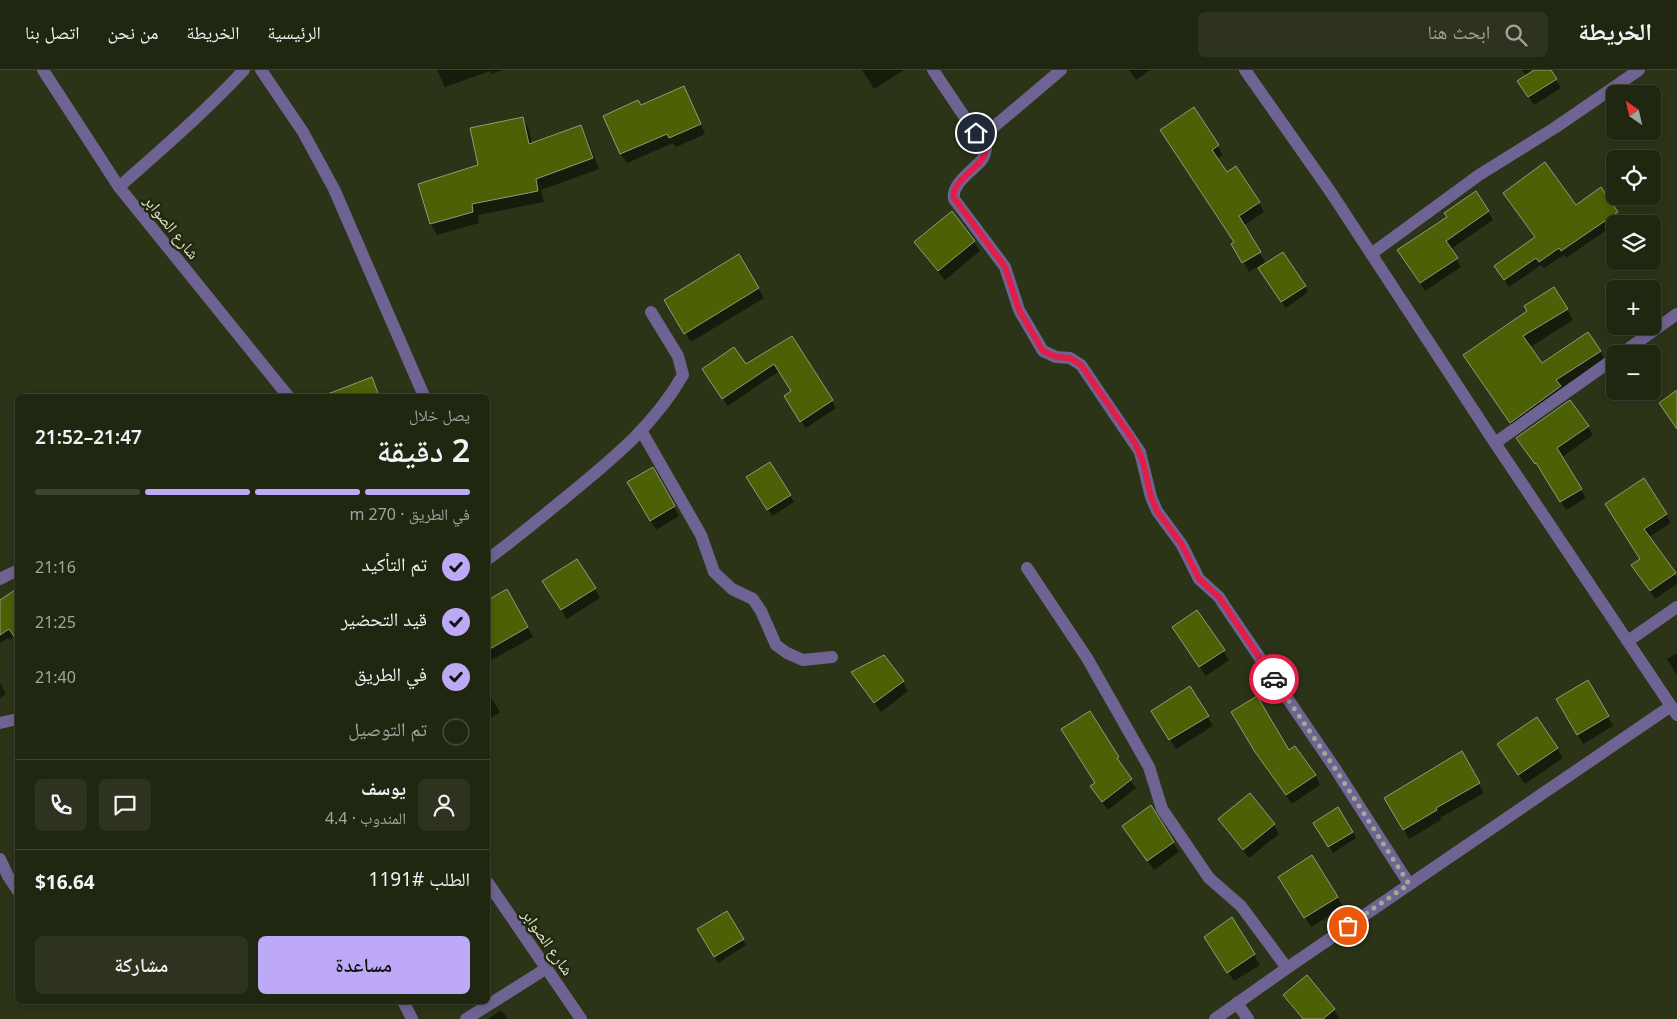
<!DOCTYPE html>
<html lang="ar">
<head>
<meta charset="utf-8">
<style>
  :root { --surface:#202711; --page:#2d331f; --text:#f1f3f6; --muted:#a2a59f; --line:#3d4431; --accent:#bda9f5 }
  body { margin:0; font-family:"Noto Sans","Noto Naskh Arabic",sans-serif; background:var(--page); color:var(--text); direction:rtl; height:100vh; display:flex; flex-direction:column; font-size:19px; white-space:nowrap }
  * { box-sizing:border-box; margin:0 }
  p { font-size:16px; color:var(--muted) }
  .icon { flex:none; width:28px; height:28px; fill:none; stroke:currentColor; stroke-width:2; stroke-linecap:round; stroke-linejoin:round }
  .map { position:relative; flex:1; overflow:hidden; direction:ltr }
  .side { position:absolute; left:15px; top:324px; width:475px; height:610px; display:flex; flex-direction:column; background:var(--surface); border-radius:8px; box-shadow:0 2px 8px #0003,0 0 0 1px var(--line); direction:rtl }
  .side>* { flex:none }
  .needle { width:32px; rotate:326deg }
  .fabs { position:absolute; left:1606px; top:15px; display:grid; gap:10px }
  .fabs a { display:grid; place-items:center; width:55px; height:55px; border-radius:8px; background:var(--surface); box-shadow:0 2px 8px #0003,0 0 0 1px var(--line); font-size:25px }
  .pin { position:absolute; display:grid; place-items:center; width:42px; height:42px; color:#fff; margin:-21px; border:2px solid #fff; border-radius:50%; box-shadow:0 1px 5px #0007 }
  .courier { position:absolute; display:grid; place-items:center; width:50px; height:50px; margin:-25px; border:4px solid #e11d48; border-radius:50%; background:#fff; color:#222; box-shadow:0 1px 6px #0007 }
  .headline em { font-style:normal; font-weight:600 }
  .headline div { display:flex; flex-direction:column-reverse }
  .headline { display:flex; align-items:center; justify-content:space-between; height:85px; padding:0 20px }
  h1 { font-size:32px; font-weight:600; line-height:38px }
  .bar { display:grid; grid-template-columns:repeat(4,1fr); gap:8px 5px; align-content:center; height:60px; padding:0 20px }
  .bar i { height:6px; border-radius:4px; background:var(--line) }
  .bar .active { background:var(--accent) }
  .bar p { grid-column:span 4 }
  .line { display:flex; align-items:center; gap:12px; padding:0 20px; border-top:1px solid var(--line) }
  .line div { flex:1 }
  .round { display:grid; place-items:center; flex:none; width:52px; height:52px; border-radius:8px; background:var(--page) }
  ol { padding:0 20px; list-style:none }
  li { display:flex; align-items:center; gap:15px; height:55px }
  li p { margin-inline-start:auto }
  li .icon { padding:5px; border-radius:50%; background:var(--accent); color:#111; stroke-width:4 }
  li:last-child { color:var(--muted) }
  li i { width:28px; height:28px; border:2px solid var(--line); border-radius:50% }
  .action { display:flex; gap:10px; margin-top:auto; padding:10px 20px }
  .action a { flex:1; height:58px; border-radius:8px; background:var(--accent); color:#111; font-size:20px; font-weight:600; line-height:58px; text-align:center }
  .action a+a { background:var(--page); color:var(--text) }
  header { display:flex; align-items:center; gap:30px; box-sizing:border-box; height:70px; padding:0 25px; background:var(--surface); border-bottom:1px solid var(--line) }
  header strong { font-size:24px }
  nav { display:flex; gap:28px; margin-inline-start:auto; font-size:18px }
  .search { width:350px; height:45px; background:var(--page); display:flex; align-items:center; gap:12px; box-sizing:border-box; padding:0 18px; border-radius:8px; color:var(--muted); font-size:19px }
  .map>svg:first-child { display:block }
  .shadow { fill:#0007 }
  .building { fill:#4c6005; stroke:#919b7b }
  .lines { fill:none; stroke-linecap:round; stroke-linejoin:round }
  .minor { stroke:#6f6393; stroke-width:12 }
  .tertiary { stroke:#6f6393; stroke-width:12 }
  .done { stroke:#a1a893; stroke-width:5; stroke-dasharray:0 9 }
  .route { stroke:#e11d48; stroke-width:6 }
  .labels { text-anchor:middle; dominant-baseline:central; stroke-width:5; stroke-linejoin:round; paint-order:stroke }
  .street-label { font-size:16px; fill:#e1e7d6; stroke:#22290d }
</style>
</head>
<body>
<header>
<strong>الخريطة</strong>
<div class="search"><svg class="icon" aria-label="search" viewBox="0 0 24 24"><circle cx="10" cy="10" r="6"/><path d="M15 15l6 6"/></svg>ابحث هنا</div>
<nav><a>الرئيسية</a><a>الخريطة</a><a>من نحن</a><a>اتصل بنا</a></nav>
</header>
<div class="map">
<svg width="1677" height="949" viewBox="0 0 1677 949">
  <rect width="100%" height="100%" fill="#2b3417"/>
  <g class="shadow">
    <path d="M437 0H503L491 4 490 1 445 17Z"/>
    <path d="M862 0H904L874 19Z"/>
    <path d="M1129 0H1150L1136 10Z"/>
    <path d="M1522 0H1549L1561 18 1534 35 1524 20 1526 6Z"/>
    <path d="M689 27 705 64 676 77 673 73 627 93 621 84 641 36Z"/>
    <path d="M1194 39 1223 85 1217 89 1226 104 1259 133 1264 142 1243 156 1265 192 1249 202 1233 174 1235 173Z"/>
    <path d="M523 49 529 60 532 74 581 57 587 68 599 99 541 120 544 132 478 145 479 153 437 165 431 154 420 115 479 95Z"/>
    <path d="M1509 131 1575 136 1617 143 1621 150 1566 188 1564 185 1544 198 1541 195 1509 217 1500 204 1536 168Z"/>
    <path d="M1488 141 1493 150 1451 179 1461 197 1425 221 1404 189Z"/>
    <path d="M916 172H974L980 181 945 210 922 182Z"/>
    <path d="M739 186 764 228 691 272 666 231Z"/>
    <path d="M1264 205 1305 216 1308 222 1286 238Z"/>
    <path d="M1567 239 1573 250 1529 278 1541 295 1600 281 1606 292 1517 363 1464 285Z"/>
    <path d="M791 267 836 338 806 358 790 334 792 322 779 301 728 336 708 307 746 296Z"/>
    <path d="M1588 357 1593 365 1561 388 1586 428 1566 440 1542 401 1541 402 1523 377Z"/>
    <path d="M770 394 794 432 772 446 748 407Z"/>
    <path d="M652 399 679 446 656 460 629 412Z"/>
    <path d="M1611 443 1666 444 1671 453 1649 467 1674 504 1677 508V514L1655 529 1638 504 1642 489Z"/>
    <path d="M595 519 600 528 567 549 549 521Z"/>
    <path d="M506 520 533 567 490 591 488 586V531Z"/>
    <path d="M0 531 14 566 9 570 8 568 0 573Z"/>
    <path d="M1179 567 1223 581 1229 590 1206 606Z"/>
    <path d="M1677 583V605L1667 589Z"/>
    <path d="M859 612H903L908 621 881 642Z"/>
    <path d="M1588 612 1613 656 1583 674 1557 630Z"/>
    <path d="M0 613 6 624 0 628Z"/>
    <path d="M1190 618 1213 656 1176 679 1152 641Z"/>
    <path d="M488 623 500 642 488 650Z"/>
    <path d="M1090 643 1118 688 1121 697 1136 718 1108 740 1097 725Z"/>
    <path d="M1557 678 1563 688 1525 714 1504 684Z"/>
    <path d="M1289 682 1315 705 1320 715 1292 734 1262 692Z"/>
    <path d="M1461 683 1484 723 1440 748 1441 750 1409 769 1386 728Z"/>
    <path d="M1338 739 1356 768 1333 783 1315 753Z"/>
    <path d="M1220 749 1274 755 1279 764 1249 788 1225 759Z"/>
    <path d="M1123 756 1173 772 1179 782 1154 800Z"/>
    <path d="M1285 816 1337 827 1343 837 1311 857Z"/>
    <path d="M726 843 746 875 718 893 698 860Z"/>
    <path d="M1232 849 1260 895 1234 911 1212 877Z"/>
    <path d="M1306 906 1334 940 1340 949H1302L1290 935 1284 925Z"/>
    <path d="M501 940 508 949H488Z"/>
  </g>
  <g class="building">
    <path d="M1534 0H1551L1557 9 1528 27 1517 11Z"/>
    <path d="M684 16 701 54 669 68 667 64 620 84 603 46 638 30 641 35Z"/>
    <path d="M1194 37 1219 75 1212 80 1227 102 1236 96 1260 132 1239 146 1261 182 1242 193 1231 174 1234 172 1160 60Z"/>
    <path d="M523 47 529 74 581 55 593 88 536 109 538 121 472 134 473 142 430 154 418 114 478 95 470 58Z"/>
    <path d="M1545 92 1576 135 1601 117 1618 142 1561 181 1559 178 1539 192 1536 188 1504 210 1494 196 1535 167 1503 123Z"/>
    <path d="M1476 121 1489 141 1446 171 1458 188 1420 213 1397 180 1447 147 1444 143Z"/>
    <path d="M952 141 975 171 938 201 914 172Z"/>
    <path d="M1283 182 1306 216 1281 232 1258 198Z"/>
    <path d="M739 184 759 218 684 264 664 230Z"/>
    <path d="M1554 217 1568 239 1523 266 1542 293 1588 262 1601 281 1556 310 1561 316 1510 353 1463 285 1527 241 1524 236Z"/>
    <path d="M792 266 833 330 800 352 784 326 791 321 774 294 722 329 702 299 734 277 746 294Z"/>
    <path d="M372 307 379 326H325V325Z"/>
    <path d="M1677 320V359L1659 333Z"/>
    <path d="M1570 330 1589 356 1557 378 1582 419 1560 432 1536 393 1535 394 1516 368Z"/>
    <path d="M770 392 791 425 767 440 746 407Z"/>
    <path d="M653 397 675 436 650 451 627 412Z"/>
    <path d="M1644 408 1667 444 1644 459 1676 503 1650 521 1631 495 1640 489 1605 434Z"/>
    <path d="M577 489 596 518 561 540 542 511Z"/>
    <path d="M18 518V572L9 559 0 565V530Z"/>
    <path d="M507 519 528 557 488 580V530Z"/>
    <path d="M1197 540 1225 580 1199 597 1172 557Z"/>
    <path d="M884 585 904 611 874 633 851 602Z"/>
    <path d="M1588 610 1609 646 1577 665 1556 629Z"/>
    <path d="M1190 616 1209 646 1169 670 1151 641Z"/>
    <path d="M1257 626 1289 680 1295 676 1316 705 1286 725 1255 682 1231 642Z"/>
    <path d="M1090 641 1119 687 1117 688 1132 709 1102 732 1090 716 1095 713 1061 659Z"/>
    <path d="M1537 647 1558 678 1518 705 1497 674Z"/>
    <path d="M1462 681 1480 713 1436 738 1437 740 1403 760 1384 728Z"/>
    <path d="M1250 723 1275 754 1243 780 1218 749Z"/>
    <path d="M1151 735 1174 772 1147 791 1122 756Z"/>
    <path d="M1338 737 1353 762 1328 777 1313 753Z"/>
    <path d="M1312 785 1338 827 1304 848 1278 807Z"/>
    <path d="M727 841 744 869 714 887 697 859Z"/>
    <path d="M1232 847 1255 884 1227 903 1204 867Z"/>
    <path d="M1307 905 1335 939 1323 949H1303L1283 925Z"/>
  </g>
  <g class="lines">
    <g class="minor">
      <path d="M261 0 303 62 334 119 424 326"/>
      <path d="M933 0 986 79"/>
      <path d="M1061 0 990 60C983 70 989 82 981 91 973 100 951 114 954 129L1005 197 1019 240 1043 281 1056 287 1070 288 1081 295 1140 382 1151 427 1157 441 1182 475 1199 509 1219 527 1224 535 1336 700 1409 814"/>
      <path d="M1245 0 1330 121 1495 373 1677 645"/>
      <path d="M119 117C162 79 205 42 244 0"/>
      <path d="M1371 184 1479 105 1556 57 1639 0"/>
      <path d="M1621 284 1677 244"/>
      <path d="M642 362 701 465 714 502 732 519 753 529 761 541 776 575 787 583 803 590 832 587"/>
      <path d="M1495 373 1615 288"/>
      <path d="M488 489C514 470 539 449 565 428 611 390 653 357 683 305L678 286 651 242"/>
      <path d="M1027 498 1087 588 1149 697 1162 739 1209 808 1241 836 1287 898"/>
      <path d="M0 509 18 500"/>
      <path d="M1628 571 1677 537"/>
      <path d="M0 653 18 649"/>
      <path d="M0 789 8 806 18 821"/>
      <path d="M403 931 412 949"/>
      <path d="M1237 933 1248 949"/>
      <path d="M466 949 547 898"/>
      <path d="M1215 949 1287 898 1671 636"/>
    </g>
    <g class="tertiary">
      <path d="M43 0 119 117 288 326"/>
      <path d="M488 813 581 949"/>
    </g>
  </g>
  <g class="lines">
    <path class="done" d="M1274 609 1336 700 1409 814 1348 856"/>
    <path class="route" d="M976 63 986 79 984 86C977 99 950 113 954 128L1005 197 1019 240 1043 281 1056 287 1070 288 1081 295 1135 373 1143 392 1151 427 1157 441 1182 475 1199 509 1219 527 1274 609"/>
  </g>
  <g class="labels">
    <g class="street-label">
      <text transform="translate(172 157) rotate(51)">شارع الصوابر</text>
      <text transform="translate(548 872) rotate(55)">شارع الصوابر</text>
    </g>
  </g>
</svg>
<div class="fabs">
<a><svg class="needle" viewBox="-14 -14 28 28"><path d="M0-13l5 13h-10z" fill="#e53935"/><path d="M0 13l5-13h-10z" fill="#a2a59f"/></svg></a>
<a><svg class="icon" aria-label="locate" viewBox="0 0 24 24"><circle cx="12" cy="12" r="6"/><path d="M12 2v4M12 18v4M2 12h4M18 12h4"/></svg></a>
<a><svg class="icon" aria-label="layers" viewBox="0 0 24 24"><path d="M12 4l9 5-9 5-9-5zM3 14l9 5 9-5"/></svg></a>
<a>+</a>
<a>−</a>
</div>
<div class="pin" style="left:1348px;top:856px;background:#ea580c"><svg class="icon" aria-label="bag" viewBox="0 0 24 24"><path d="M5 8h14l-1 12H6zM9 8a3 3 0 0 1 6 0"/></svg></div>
<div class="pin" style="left:976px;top:63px;background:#1f2937"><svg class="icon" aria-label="home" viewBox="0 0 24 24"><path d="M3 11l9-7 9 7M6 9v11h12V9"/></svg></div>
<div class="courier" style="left:1274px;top:609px"><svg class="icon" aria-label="car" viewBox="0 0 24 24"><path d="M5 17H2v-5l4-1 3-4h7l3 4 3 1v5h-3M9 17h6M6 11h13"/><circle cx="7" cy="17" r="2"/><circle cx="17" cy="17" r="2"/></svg></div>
<section class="side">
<div class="headline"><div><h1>2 دقيقة</h1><p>يصل خلال</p></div><em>21:47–21:52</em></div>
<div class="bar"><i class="active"></i><i class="active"></i><i class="active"></i><i></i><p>في الطريق · 270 m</p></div>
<ol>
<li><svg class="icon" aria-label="check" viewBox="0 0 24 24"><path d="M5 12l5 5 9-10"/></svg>تم التأكيد<p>21:16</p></li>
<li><svg class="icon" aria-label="check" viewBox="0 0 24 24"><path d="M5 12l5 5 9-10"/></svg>قيد التحضير<p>21:25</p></li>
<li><svg class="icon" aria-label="check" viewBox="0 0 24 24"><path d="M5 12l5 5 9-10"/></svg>في الطريق<p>21:40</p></li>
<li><i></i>تم التوصيل</li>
</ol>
<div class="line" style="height:90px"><a class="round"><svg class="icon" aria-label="person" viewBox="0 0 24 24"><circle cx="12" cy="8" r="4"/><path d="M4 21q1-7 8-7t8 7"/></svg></a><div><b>يوسف</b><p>المندوب · 4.4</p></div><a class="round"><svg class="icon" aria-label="chat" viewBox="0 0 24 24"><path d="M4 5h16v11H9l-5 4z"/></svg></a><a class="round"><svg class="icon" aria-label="phone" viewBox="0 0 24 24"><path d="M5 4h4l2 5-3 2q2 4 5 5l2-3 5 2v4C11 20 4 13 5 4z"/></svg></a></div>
<div class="line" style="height:65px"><div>الطلب #1191</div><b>$16.64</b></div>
<div class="action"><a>مساعدة</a><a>مشاركة</a></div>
</section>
</div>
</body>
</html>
